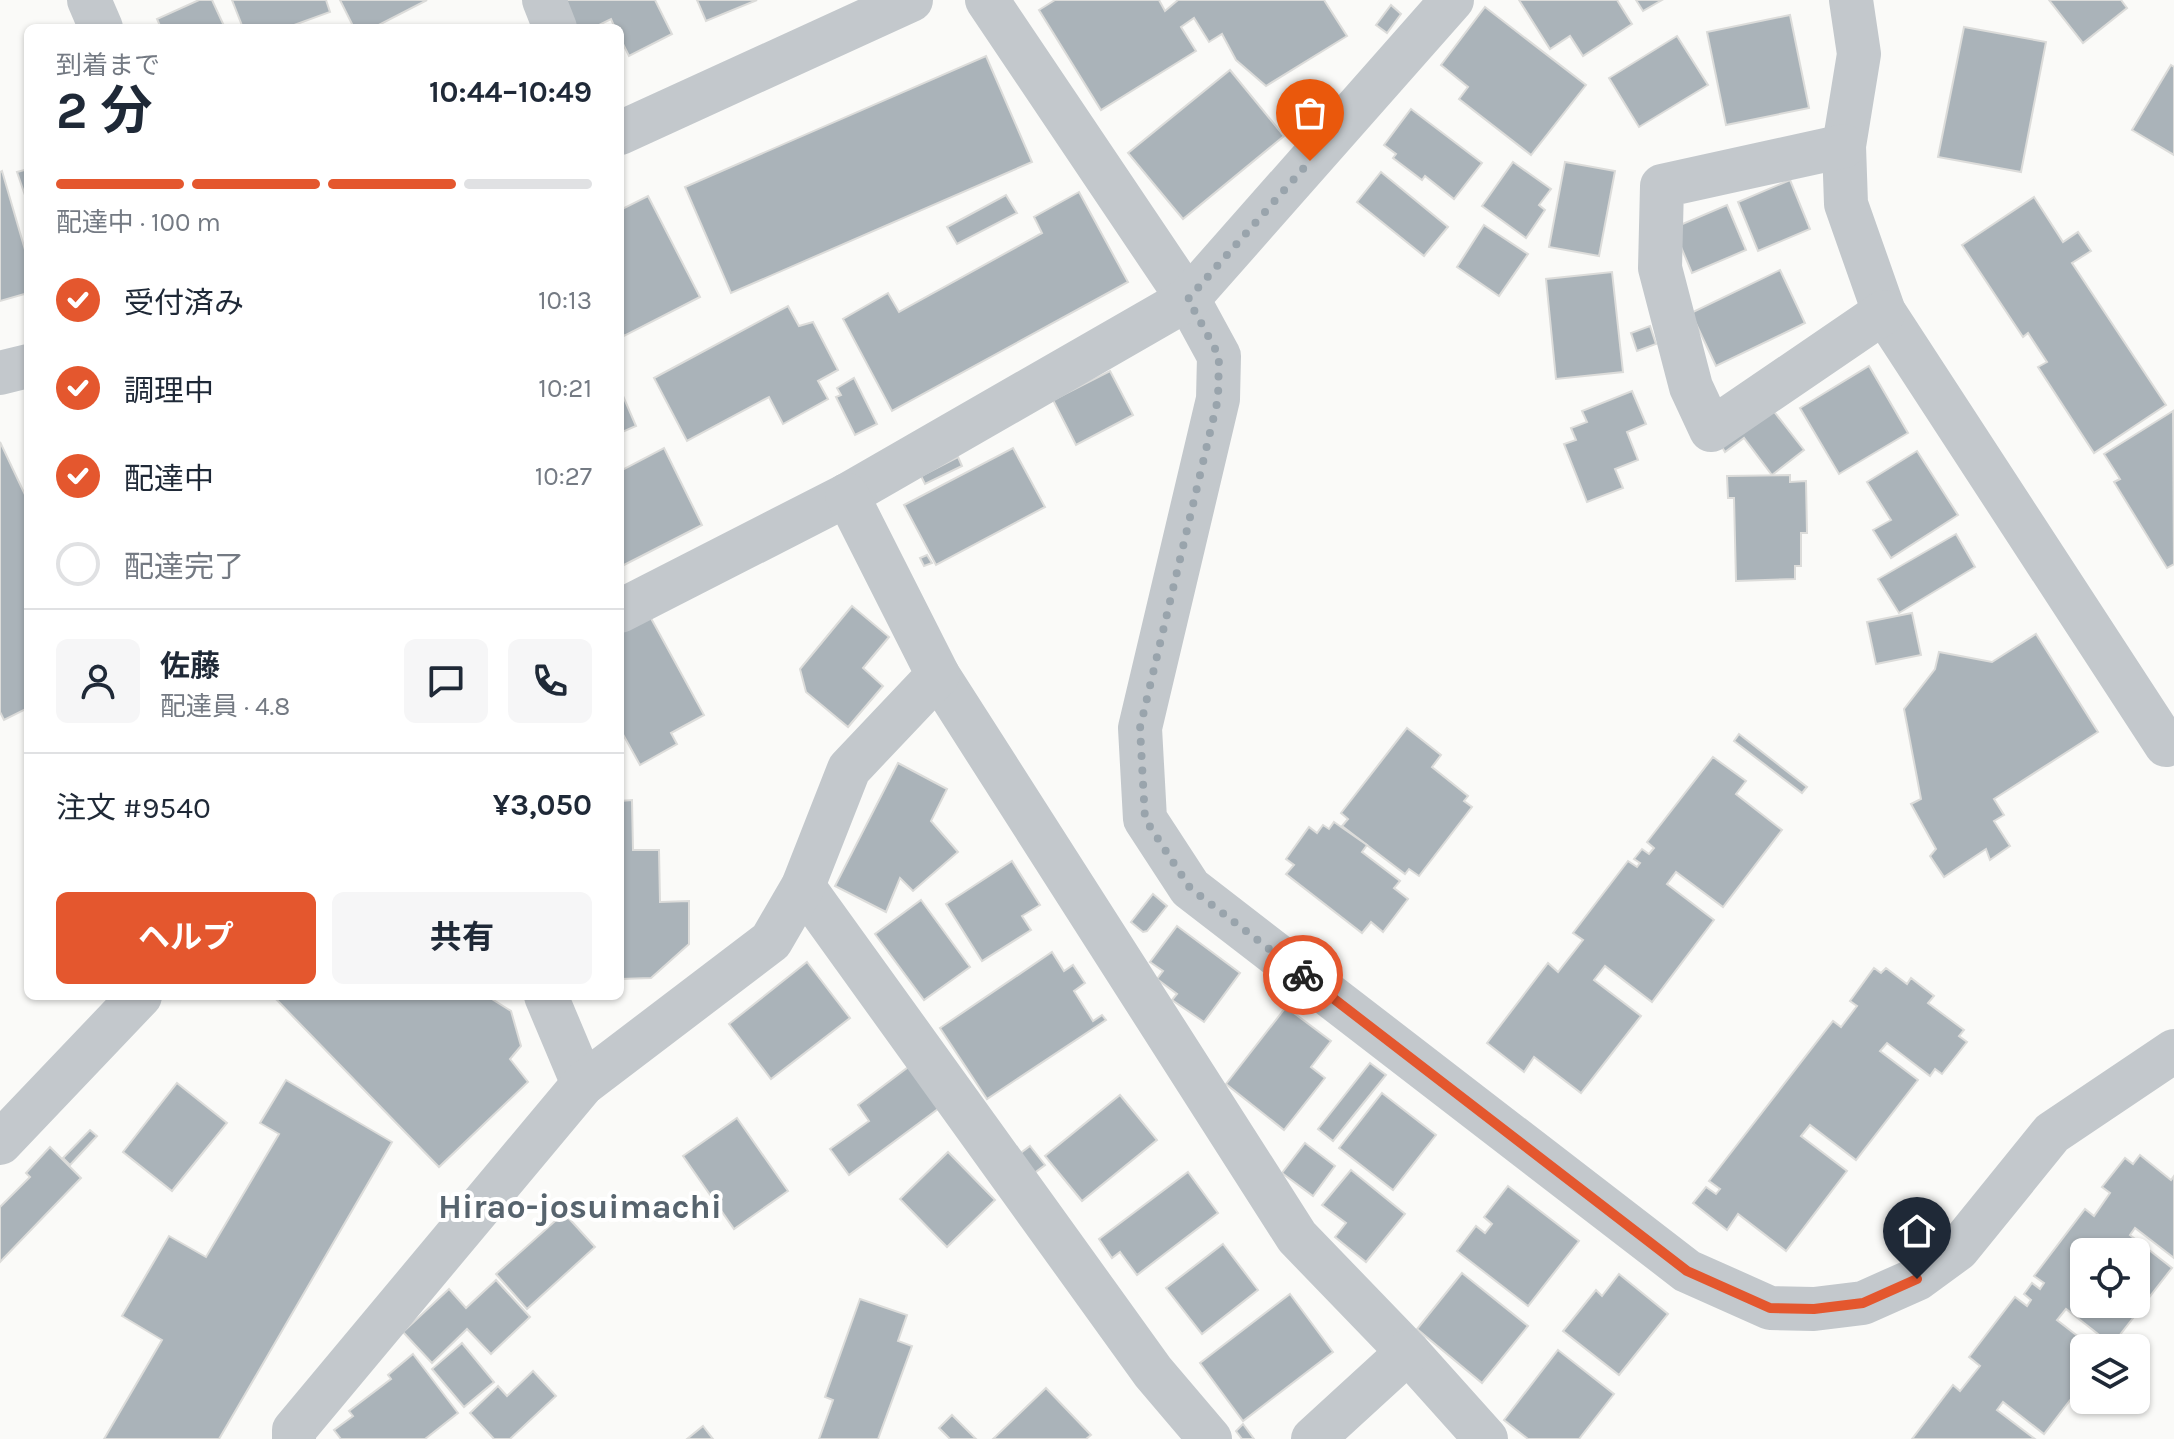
<!DOCTYPE html>
<html lang="ja">
<head>
<meta charset="utf-8">
<style>
  :root { --surface:#fff; --page:#f6f6f7; --text:#1f2937; --muted:#747a83; --line:#e0e1e3; --accent:#e4572e }
  body { margin:0; font-family:Karla,"Noto Sans JP",sans-serif; background:var(--page); color:var(--text); height:100vh; display:flex; flex-direction:column; font-size:30px; white-space:nowrap }
  * { box-sizing:border-box; margin:0 }
  p { font-size:26px; color:var(--muted) }
  .icon { flex:none; width:44px; height:44px; fill:none; stroke:currentColor; stroke-width:2; stroke-linecap:round; stroke-linejoin:round }
  .map { position:relative; flex:1; overflow:hidden }
  .drawer { position:absolute; left:24px; top:24px; width:600px; height:976px; display:flex; flex-direction:column; background:var(--surface); border-radius:12px; box-shadow:0 2px 6px #0004 }
  .drawer>* { flex:none }
  .fabs { position:absolute; left:2070px; top:1238px; display:grid; gap:16px }
  .fabs a { display:grid; place-items:center; width:80px; height:80px; border-radius:12px; background:var(--surface); box-shadow:0 2px 6px #0004; font-size:40px }
  .pin { position:absolute; display:grid; place-items:center; width:68px; height:68px; color:#fff; margin:-82px -34px; border-radius:50% 50% 50% 0; rotate:-45deg; box-shadow:0 0 8px #0007 }
  .pin .icon { rotate:45deg }
  .courier { position:absolute; display:grid; place-items:center; width:80px; height:80px; margin:-40px; border:6px solid #e4572e; border-radius:50%; background:#fff; color:#222; box-shadow:0 2px 10px #0007 }
  .summary em { font-style:normal; font-weight:700 }
  .summary div { display:flex; flex-direction:column-reverse }
  .summary { display:flex; align-items:center; justify-content:space-between; height:136px; padding:0 32px }
  h1 { font-size:52px; font-weight:700; line-height:60px }
  .bar { display:grid; grid-template-columns:repeat(4,1fr); gap:12px 8px; align-content:center; height:96px; padding:0 32px }
  .bar i { height:10px; border-radius:6px; background:var(--line) }
  .bar .on { background:var(--accent) }
  .bar p { grid-column:span 4 }
  .line { display:flex; align-items:center; gap:20px; padding:0 32px; border-top:2px solid var(--line) }
  .line div { flex:1 }
  .round { display:grid; place-items:center; flex:none; width:84px; height:84px; border-radius:12px; background:var(--page) }
  ol { padding:0 32px; list-style:none }
  li { display:flex; align-items:center; gap:24px; height:88px }
  li p { margin-inline-start:auto }
  li .icon { padding:8px; border-radius:50%; background:var(--accent); color:#fff; stroke-width:4 }
  li:last-child { color:var(--muted) }
  li i { width:44px; height:44px; border:4px solid var(--line); border-radius:50% }
  .primary-button { display:flex; gap:16px; margin-top:auto; padding:16px 32px }
  .primary-button a { flex:1; height:92px; border-radius:12px; background:var(--accent); color:#fff; font-size:32px; font-weight:700; line-height:92px; text-align:center }
  .primary-button a+a { background:var(--page); color:var(--text) }
  .map>svg:first-child { display:block }
  .building { fill:#aab3b9; stroke:#dcdcda; stroke-width:2; fill-rule:evenodd }
  .lines { fill:none; stroke-linecap:round; stroke-linejoin:round }
  .minor { stroke:#c3c8cc; stroke-width:44 }
  .done { stroke:#99a4ac; stroke-width:8; stroke-dasharray:0 14.4 }
  .route { stroke:#e4572e; stroke-width:10 }
  .labels { text-anchor:middle; dominant-baseline:central; stroke-width:8; stroke-linejoin:round; paint-order:stroke }
  .quarter-label { font-size:34px; font-weight:bold; fill:#57646e; stroke:#fff }
</style>
</head>
<body>
<div class="map">
<svg width="2174" height="1439" viewBox="0 0 2174 1439">
  <rect width="100%" height="100%" fill="#fafaf8"/>
  <g class="building">
    <path d="M199 0H212L225 28H161L157 19Z"/>
    <path d="M232 0H326L330 12 286 28H243Z"/>
    <path d="M340 0H427L373 28H354Z"/>
    <path d="M558 0H655L672 34 629 56 620 38V28H615L611 19 593 28H572Z"/>
    <path d="M697 0H757L706 21Z"/>
    <path d="M1055 0H1159L1165 11 1178 0H1324L1347 36 1266 86 1236 60 1222 34 1209 42 1194 18 1181 27 1196 51 1101 110 1039 10Z"/>
    <path d="M1519 0H1617L1632 24 1583 56 1570 36 1550 49Z"/>
    <path d="M1636 0H1662L1643 11Z"/>
    <path d="M2049 0H2121L2127 8 2083 43Z"/>
    <path d="M1391 5 1401 14 1387 33 1376 25Z"/>
    <path d="M1485 7 1586 85 1531 155 1459 99 1468 87 1441 65Z"/>
    <path d="M1790 15 1809 108 1726 125 1707 32Z"/>
    <path d="M1964 27 2046 42 2021 172 1938 157Z"/>
    <path d="M1677 36 1708 85 1639 127 1609 78Z"/>
    <path d="M986 56 1032 162 731 293 685 187Z"/>
    <path d="M2171 65 2174 67V155L2132 130Z"/>
    <path d="M1230 70 1284 136 1183 219 1128 153Z"/>
    <path d="M1411 109 1482 163 1454 199 1425 176 1422 180 1393 158 1396 154 1384 145Z"/>
    <path d="M1513 162 1551 189 1539 205 1545 210 1526 238 1482 206Z"/>
    <path d="M1565 162 1615 171 1599 256 1549 247Z"/>
    <path d="M28 169V204L17 172Z"/>
    <path d="M2 171 28 260V293L0 301V172Z"/>
    <path d="M1381 172 1448 227 1424 256 1357 202Z"/>
    <path d="M1790 180 1810 229 1758 251 1738 202Z"/>
    <path d="M1079 192 1128 282 892 411 843 319 888 293 899 312 1042 233 1034 217Z"/>
    <path d="M1006 195 1017 213 957 244 947 227Z"/>
    <path d="M648 196 700 297 624 336 620 327V210Z"/>
    <path d="M2034 197 2063 242 2078 232 2091 251 2072 263 2166 405 2094 453 2038 367 2047 362 2028 333 2023 337 1962 245Z"/>
    <path d="M1727 205 1746 250 1692 273 1673 228Z"/>
    <path d="M1484 225 1528 254 1499 296 1457 267Z"/>
    <path d="M1780 270 1805 323 1716 366 1691 313Z"/>
    <path d="M1612 272 1623 372 1556 379 1546 279Z"/>
    <path d="M788 306 799 326 813 322 838 370 818 381 828 399 783 424 769 397 687 441 654 378Z"/>
    <path d="M1650 326 1656 344 1637 351 1631 333Z"/>
    <path d="M1869 366 1908 433 1839 474 1800 408Z"/>
    <path d="M1110 371 1133 415 1076 445 1053 400Z"/>
    <path d="M854 378 877 424 855 435 836 397 841 395 837 388Z"/>
    <path d="M620 389 636 426 620 433Z"/>
    <path d="M1632 391 1646 424 1627 432 1638 460 1615 469 1623 488 1587 502 1564 444 1576 440 1571 428 1587 422 1582 411Z"/>
    <path d="M1772 409 1804 450 1772 475 1744 438 1725 452 1722 447Z"/>
    <path d="M2173 411 2174 564 2167 568 2114 482 2120 479 2104 454Z"/>
    <path d="M0 442 28 501V708L4 720 0 712Z"/>
    <path d="M664 448 702 525 620 567V471Z"/>
    <path d="M1013 448 1045 507 936 565 904 505Z"/>
    <path d="M1917 451 1958 515 1891 558 1873 530 1891 520 1867 482Z"/>
    <path d="M958 457 962 466 925 484 921 476Z"/>
    <path d="M1790 475V482L1806 481 1807 533H1801V566H1795V579L1736 581 1734 498H1728L1727 476Z"/>
    <path d="M1956 534 1975 567 1899 613 1878 579Z"/>
    <path d="M927 555 932 563 924 566 920 558Z"/>
    <path d="M852 606 889 637 863 668 883 686 848 727 806 692 800 669Z"/>
    <path d="M647 611 704 715 671 733 677 744 640 765 620 729V626Z"/>
    <path d="M1912 613 1921 655 1876 664 1867 622Z"/>
    <path d="M2036 634 2098 732 1994 799 2004 815 1994 821 2010 846 1990 860 1986 849 1944 877 1930 856 1936 849 1911 804 1921 799 1904 709 1935 669 1939 652 1992 662Z"/>
    <path d="M1407 728 1441 755 1432 767 1468 796 1464 801 1472 807 1419 876 1409 869 1405 874 1342 826 1348 819 1341 813Z"/>
    <path d="M1739 734 1807 787 1802 793 1734 741Z"/>
    <path d="M1713 757 1746 781 1736 794 1782 830 1723 907 1676 872 1667 884 1714 920 1652 1002 1605 966 1594 980 1641 1016 1581 1093 1534 1057 1524 1072 1487 1043 1548 963 1558 972 1583 940 1573 933 1628 861 1637 867 1640 863 1634 859 1642 849 1649 854 1654 848 1647 842Z"/>
    <path d="M898 763 947 789 931 821 958 852 913 891 900 878 886 912 835 886Z"/>
    <path d="M632 800 633 850H659L660 902 689 901V944L651 978 620 979V801Z"/>
    <path d="M1334 822 1367 845 1362 852 1400 881 1394 888 1408 899 1383 932 1371 922 1362 933 1286 874 1294 865 1286 859 1309 827 1317 833 1323 825 1329 829Z"/>
    <path d="M1012 861 1040 905 1022 916 1031 930 982 961 946 904Z"/>
    <path d="M1153 894 1167 906 1147 931 1143 932 1131 922Z"/>
    <path d="M921 900 970 967 924 1000 875 934Z"/>
    <path d="M1177 926 1240 973 1204 1022 1172 1000 1177 994 1157 979 1163 971 1150 962Z"/>
    <path d="M1052 952 1064 971 1073 965 1085 983 1074 991 1093 1021 1102 1015 1106 1020 987 1099 940 1028Z"/>
    <path d="M807 962 850 1018 771 1079 729 1024Z"/>
    <path d="M1874 968 1881 973 1886 968 1907 984 1911 978 1934 996 1928 1003 1964 1030 1959 1036 1967 1042 1942 1074 1935 1069 1930 1076 1887 1043 1880 1051 1918 1080 1856 1160 1810 1125 1801 1136 1847 1171 1786 1251 1738 1214 1727 1230 1693 1203 1706 1187 1716 1194 1720 1189 1709 1181 1833 1021 1841 1027 1857 1006 1850 1001Z"/>
    <path d="M273 996H487L511 1011 521 1046 510 1059 528 1082 439 1167Z"/>
    <path d="M1286 1007 1331 1041 1311 1067 1325 1078 1284 1130 1226 1084Z"/>
    <path d="M915 1062 946 1103 849 1175 830 1149 869 1121 858 1105Z"/>
    <path d="M1370 1063 1386 1075 1333 1141 1318 1129Z"/>
    <path d="M286 1080 392 1142 219 1439H104L162 1340 122 1316 169 1236 206 1257 279 1134 260 1123Z"/>
    <path d="M177 1083 227 1123 172 1191 123 1152Z"/>
    <path d="M1382 1093 1436 1135 1393 1190 1339 1148Z"/>
    <path d="M1120 1095 1157 1140 1082 1201 1045 1156Z"/>
    <path d="M737 1118 788 1191 734 1229 683 1156Z"/>
    <path d="M90 1130 97 1136 70 1165 63 1158Z"/>
    <path d="M1305 1143 1335 1166 1313 1196 1282 1173Z"/>
    <path d="M1030 1146 1045 1165 1033 1174 1018 1155Z"/>
    <path d="M50 1147 81 1178 0 1262V1207L30 1177 26 1173Z"/>
    <path d="M948 1152 995 1200 947 1247 900 1199Z"/>
    <path d="M2140 1155 2171 1180 2174 1176V1258L2135 1228 2130 1235 2172 1268 2112 1345 2066 1309 2057 1320 2093 1348H2084V1382L2044 1434 2003 1402 1997 1410 2035 1439H1912L1953 1385 1960 1391 1980 1366 1969 1357 2015 1297 2027 1306 2031 1300 2024 1294 2032 1283 2040 1289 2044 1283 2034 1276 2085 1209 2094 1216 2110 1193 2102 1187 2125 1158 2133 1164ZM2084 1252H2136V1304H2084Z"/>
    <path d="M1351 1170 1405 1214 1366 1262 1335 1237 1346 1223 1322 1205Z"/>
    <path d="M1188 1172 1218 1213 1137 1275 1120 1252 1112 1258 1099 1239Z"/>
    <path d="M1508 1186 1579 1241 1528 1306 1457 1251 1476 1226 1485 1233 1492 1224 1484 1217Z"/>
    <path d="M564 1213 595 1247 527 1309 496 1274Z"/>
    <path d="M1223 1244 1258 1290 1202 1334 1166 1288Z"/>
    <path d="M1462 1273 1528 1326 1482 1383 1417 1329Z"/>
    <path d="M1619 1274 1668 1314 1619 1375 1563 1331 1596 1290 1602 1296Z"/>
    <path d="M496 1280 530 1317 491 1354 467 1329 432 1363 403 1332 449 1289 466 1308Z"/>
    <path d="M1290 1294 1333 1352 1243 1421 1200 1363Z"/>
    <path d="M860 1299 907 1315 898 1341 912 1346 878 1439H819L833 1400 825 1397Z"/>
    <path d="M462 1343 494 1382 464 1407 432 1369Z"/>
    <path d="M1558 1350 1614 1394 1579 1439H1528L1504 1420Z"/>
    <path d="M413 1354 458 1413 425 1439H341L334 1430 353 1416 349 1411 391 1379 388 1375Z"/>
    <path d="M533 1371 556 1396 510 1439H494L470 1413 498 1386 507 1396Z"/>
    <path d="M1046 1388 1091 1435 1086 1439H993Z"/>
    <path d="M952 1415 976 1439H950L939 1428Z"/>
    <path d="M1243 1424 1254 1439H1242L1236 1431Z"/>
    <path d="M703 1426 713 1439H687Z"/>
  </g>
  <g class="lines">
    <g class="minor">
      <path d="M89 0 101 28"/>
      <path d="M544 0 555 28"/>
      <path d="M987 0 1188 299 1219 356 1218 399 1140 728 1145 819 1190 888 1687 1271 1770 1308 1814 1309 1863 1303 1917 1279 1958 1249 2052 1133 2174 1051"/>
      <path d="M1851 0 1859 54 1844 146 1846 204 1884 312 2166 745"/>
      <path d="M620 133 911 0"/>
      <path d="M1844 146 1662 186 1660 268 1691 387 1711 430 1884 312"/>
      <path d="M0 373 28 366"/>
      <path d="M620 611 847 495 1188 299 1452 0"/>
      <path d="M938 675 1297 1237 1408 1352 1486 1439"/>
      <path d="M803 886 1153 1372 1210 1439"/>
      <path d="M546 996 583 1084"/>
      <path d="M0 1143 140 996"/>
      <path d="M294 1439V1430L583 1084 771 941 803 886 849 769 938 675 847 495"/>
      <path d="M1313 1439 1408 1352"/>
    </g>
  </g>
  <g class="lines">
    <path class="done" d="M1303 975 1190 888 1145 819 1140 728 1218 399 1219 356 1188 299 1310 161"/>
    <path class="route" d="M1303 975 1687 1271 1770 1308 1814 1309 1863 1303 1917 1279"/>
  </g>
  <g class="labels">
    <g class="quarter-label">
      <text x="580" y="1207">Hirao-josuimachi</text>
    </g>
  </g>
</svg>
<div class="fabs">
<a><svg class="icon" aria-label="locate" viewBox="0 0 24 24"><circle cx="12" cy="12" r="6"/><path d="M12 2v4M12 18v4M2 12h4M18 12h4"/></svg></a>
<a><svg class="icon" aria-label="layers" viewBox="0 0 24 24"><path d="M12 4l9 5-9 5-9-5zM3 14l9 5 9-5"/></svg></a>
</div>
<div class="pin" style="left:1310px;top:161px;background:#ea580c"><svg class="icon" aria-label="bag" viewBox="0 0 24 24"><path d="M5 8h14l-1 12H6zM9 8a3 3 0 0 1 6 0"/></svg></div>
<div class="pin" style="left:1917px;top:1279px;background:#1f2937"><svg class="icon" aria-label="home" viewBox="0 0 24 24"><path d="M3 11l9-7 9 7M6 9v11h12V9"/></svg></div>
<div class="courier" style="left:1303px;top:975px"><svg class="icon" aria-label="bike" viewBox="0 0 24 24"><circle cx="6" cy="16" r="4"/><circle cx="18" cy="16" r="4"/><path d="M6 16l4-8h5l3 8M10 8l3 8H6M13 5h3"/></svg></div>
<section class="drawer">
<div class="summary"><div><h1>2 分</h1><p>到着まで</p></div><em>10:44–10:49</em></div>
<div class="bar"><i class="on"></i><i class="on"></i><i class="on"></i><i></i><p>配達中 · 100 m</p></div>
<ol>
<li><svg class="icon" aria-label="check" viewBox="0 0 24 24"><path d="M5 12l5 5 9-10"/></svg>受付済み<p>10:13</p></li>
<li><svg class="icon" aria-label="check" viewBox="0 0 24 24"><path d="M5 12l5 5 9-10"/></svg>調理中<p>10:21</p></li>
<li><svg class="icon" aria-label="check" viewBox="0 0 24 24"><path d="M5 12l5 5 9-10"/></svg>配達中<p>10:27</p></li>
<li><i></i>配達完了</li>
</ol>
<div class="line" style="height:144px"><a class="round"><svg class="icon" aria-label="person" viewBox="0 0 24 24"><circle cx="12" cy="8" r="4"/><path d="M4 21q1-7 8-7t8 7"/></svg></a><div><b>佐藤</b><p>配達員 · 4.8</p></div><a class="round"><svg class="icon" aria-label="chat" viewBox="0 0 24 24"><path d="M4 5h16v11H9l-5 4z"/></svg></a><a class="round"><svg class="icon" aria-label="phone" viewBox="0 0 24 24"><path d="M5 4h4l2 5-3 2q2 4 5 5l2-3 5 2v4C11 20 4 13 5 4z"/></svg></a></div>
<div class="line" style="height:104px"><div>注文 #9540</div><b>¥3,050</b></div>
<div class="primary-button"><a>ヘルプ</a><a>共有</a></div>
</section>
</div>
</body>
</html>
